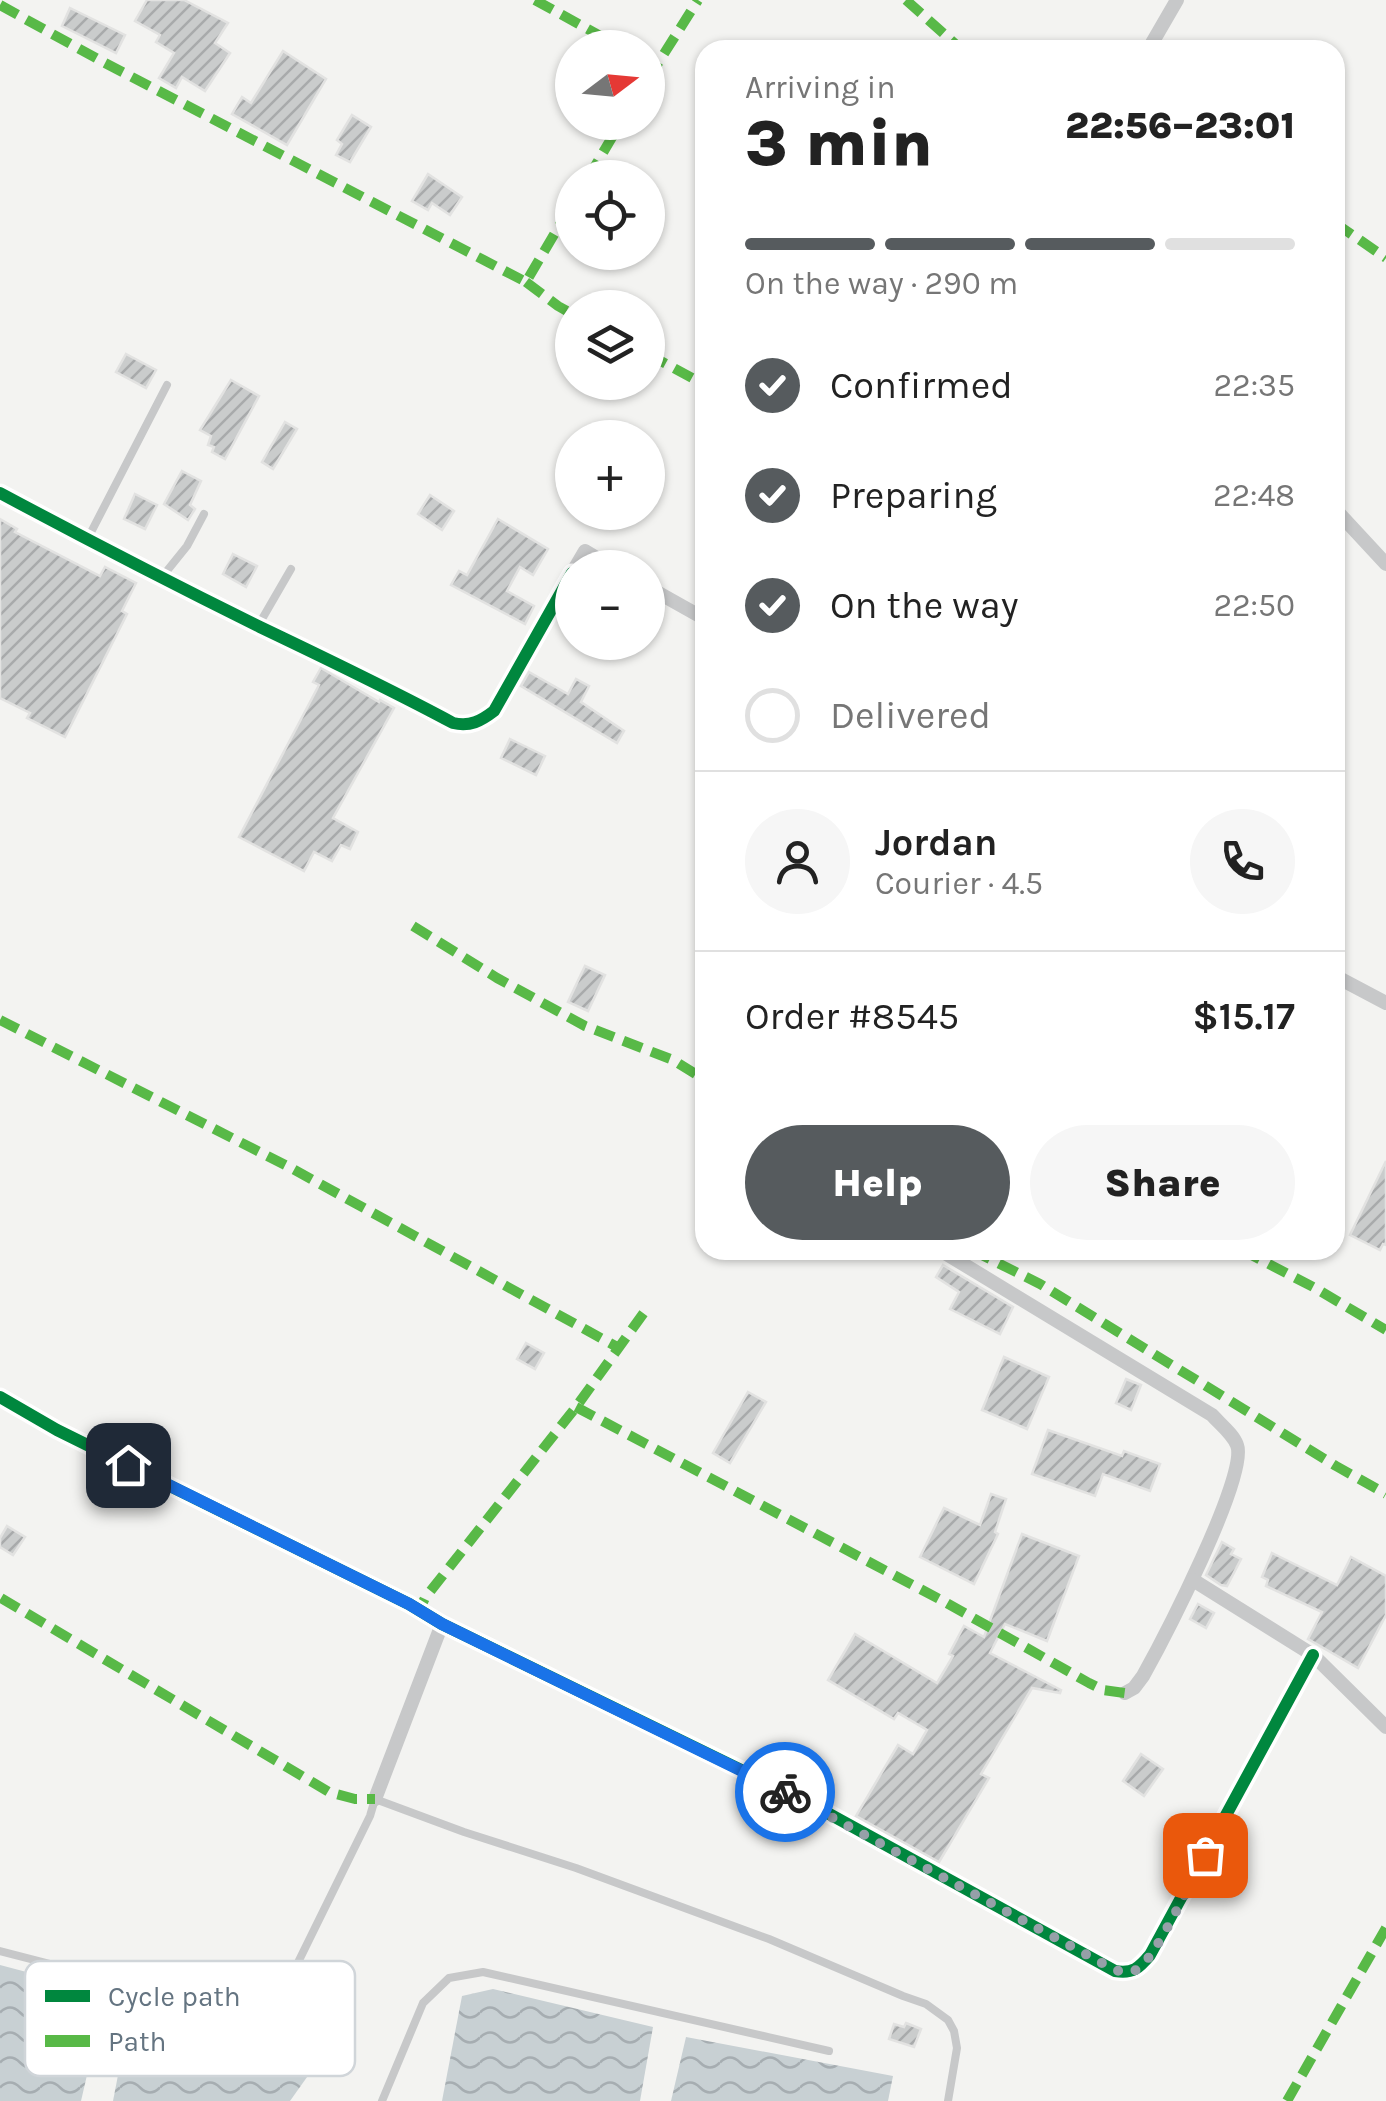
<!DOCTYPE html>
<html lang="en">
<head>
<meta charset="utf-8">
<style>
  :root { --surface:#fff; --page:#f6f6f6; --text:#222; --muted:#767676; --line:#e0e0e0; --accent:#565b5e }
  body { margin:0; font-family:Karla,sans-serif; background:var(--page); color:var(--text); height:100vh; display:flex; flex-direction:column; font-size:38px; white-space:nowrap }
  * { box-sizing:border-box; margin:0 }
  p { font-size:32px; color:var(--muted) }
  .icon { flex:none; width:55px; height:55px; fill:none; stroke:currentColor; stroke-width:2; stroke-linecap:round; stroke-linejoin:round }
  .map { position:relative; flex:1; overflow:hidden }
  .panel { position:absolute; left:695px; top:40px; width:650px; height:1220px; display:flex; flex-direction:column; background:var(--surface); border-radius:30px; box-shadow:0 2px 8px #0004 }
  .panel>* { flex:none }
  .needle { width:65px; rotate:74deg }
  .controls { position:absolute; left:555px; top:30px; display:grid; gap:20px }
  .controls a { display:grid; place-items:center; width:110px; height:110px; border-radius:50%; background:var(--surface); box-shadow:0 2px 8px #0004; font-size:50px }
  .pin { position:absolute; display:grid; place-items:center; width:85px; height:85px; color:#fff; margin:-42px; border-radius:20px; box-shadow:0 5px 15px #0006 }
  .courier { position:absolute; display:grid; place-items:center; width:100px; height:100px; margin:-50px; border:8px solid #1a73e8; border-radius:50%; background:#fff; color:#222; box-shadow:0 2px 12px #0007 }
  .headline em { font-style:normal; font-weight:800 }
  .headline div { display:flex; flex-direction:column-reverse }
  .headline { display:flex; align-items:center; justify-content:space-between; height:170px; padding:0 50px }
  h1 { font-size:65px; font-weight:800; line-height:75px }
  .bar { display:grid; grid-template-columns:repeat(4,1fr); gap:15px 10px; align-content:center; height:120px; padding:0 50px }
  .bar i { height:12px; border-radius:8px; background:var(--line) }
  .bar .current { background:var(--accent) }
  .bar p { grid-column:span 4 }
  .line { display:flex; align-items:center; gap:25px; padding:0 50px; border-top:2px solid var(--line) }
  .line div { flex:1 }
  .round { display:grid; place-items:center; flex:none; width:105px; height:105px; border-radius:52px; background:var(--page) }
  ol { padding:0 50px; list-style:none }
  li { display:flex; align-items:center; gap:30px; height:110px }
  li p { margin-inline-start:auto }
  li .icon { padding:10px; border-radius:50%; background:var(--accent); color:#fff; stroke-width:4 }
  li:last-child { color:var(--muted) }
  li i { width:55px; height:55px; border:5px solid var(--line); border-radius:50% }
  .cta { display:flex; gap:20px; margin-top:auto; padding:20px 50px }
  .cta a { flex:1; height:115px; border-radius:60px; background:var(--accent); color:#fff; font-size:40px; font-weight:800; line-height:115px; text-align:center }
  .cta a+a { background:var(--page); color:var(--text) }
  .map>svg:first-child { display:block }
  .water { fill:url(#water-waves) }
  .building { fill:url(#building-hatch); stroke:#e2e2e1; stroke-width:2.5 }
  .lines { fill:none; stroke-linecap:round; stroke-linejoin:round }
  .service { stroke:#c7c8c9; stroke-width:8 }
  .minor { stroke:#c7c8c9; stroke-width:14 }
  .quiet { stroke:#58b947; stroke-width:10; stroke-dasharray:20 10; stroke-linecap:butt }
  .cycleway-casing { stroke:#fff; stroke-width:19 }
  .cycleway { stroke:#00873e; stroke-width:12 }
  .done { stroke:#96a0a8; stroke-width:10; stroke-dasharray:0 18 }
  .route { stroke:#1a73e8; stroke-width:12 }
  .key { fill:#fff; stroke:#d0d5d9; stroke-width:2.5 }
  .key-label { font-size:28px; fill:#647481 }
</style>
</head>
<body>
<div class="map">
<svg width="1386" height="2101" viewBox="0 0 1386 2101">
  <defs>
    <pattern id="water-waves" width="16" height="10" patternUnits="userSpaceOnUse" patternTransform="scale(2.5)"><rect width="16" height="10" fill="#c8d0d3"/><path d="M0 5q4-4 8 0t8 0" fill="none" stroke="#a6adb1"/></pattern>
    <pattern id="building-hatch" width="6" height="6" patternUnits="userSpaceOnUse" patternTransform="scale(2.5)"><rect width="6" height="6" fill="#cacccc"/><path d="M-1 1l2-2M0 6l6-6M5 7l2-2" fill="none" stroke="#a8aaab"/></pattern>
  </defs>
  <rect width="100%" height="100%" fill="#f3f3f1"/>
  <g class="water">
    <path d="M0 1965 106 1993 81 2101H0Z"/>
    <path d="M493 1989 653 2027 640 2101H442L462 1996Z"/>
    <path d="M132 2003 322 2056 290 2101H113Z"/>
    <path d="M686 2037 893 2076 888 2101H671Z"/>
  </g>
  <g class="building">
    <path d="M147 0H184L228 23 215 43 230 53 205 91 182 77 176 88 159 78 174 53 156 42 160 35 135 21Z"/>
    <path d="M70 8 125 35 116 53 62 26Z"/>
    <path d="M283 51 326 79 287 145 232 114 242 97 251 103Z"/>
    <path d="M352 115 371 127 350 162 336 155 342 144 337 140Z"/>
    <path d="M428 174 462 197 450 215 432 203 428 210 412 201Z"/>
    <path d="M126 354 156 370 146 388 116 372Z"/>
    <path d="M231 380 259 396 225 459 212 452 214 447 208 445 211 436 200 430Z"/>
    <path d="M285 422 297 429 273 469 262 462Z"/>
    <path d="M182 471 201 481 190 505 195 509 188 520 164 504Z"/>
    <path d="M135 494 157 505 145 529 124 519Z"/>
    <path d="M430 495 454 511 442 530 418 514Z"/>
    <path d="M0 519 17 529 15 532 100 576 105 567 136 583 122 611 127 614 65 737 27 718 30 713 0 698Z"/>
    <path d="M498 519 548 549 533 575 520 567 507 591 534 606 525 624 451 585 459 571 467 575Z"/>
    <path d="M233 554 257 566 246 587 223 574Z"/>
    <path d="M321 668 379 702 380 700 394 708 333 818 358 832 350 849 341 845 332 861 314 852 304 871 239 837 319 685 313 682Z"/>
    <path d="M529 672 568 694 576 679 589 686 581 702 624 731 617 743 521 686Z"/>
    <path d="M510 739 545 756 536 775 501 758Z"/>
    <path d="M585 966 605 975 588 1011 568 1002Z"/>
    <path d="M1386 1161V1245L1383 1244 1380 1250 1350 1235Z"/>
    <path d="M943 1265 1013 1307 1000 1334 950 1309 959 1292 936 1277Z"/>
    <path d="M526 1343 544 1353 535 1369 517 1359Z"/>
    <path d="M1004 1357 1049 1377 1027 1429 982 1410Z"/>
    <path d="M1126 1379 1141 1385 1131 1410 1116 1403Z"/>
    <path d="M748 1392 766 1402 730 1463 713 1453Z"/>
    <path d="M1048 1430 1122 1456 1124 1451 1160 1464 1150 1491 1103 1474 1095 1496 1032 1474Z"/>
    <path d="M991 1494 1006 1499 995 1532 998 1534 974 1584 920 1557 944 1508 980 1525Z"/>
    <path d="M7 1526 25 1537 13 1555 0 1547V1538Z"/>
    <path d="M1022 1534 1079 1556 1047 1641 1005 1624 990 1653 1061 1690 1060 1693 1032 1688 981 1774 989 1778 939 1862 856 1816 898 1745 913 1754 927 1730 898 1713 894 1719 828 1680 855 1634 937 1683 953 1656 949 1654 964 1626 984 1637Z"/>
    <path d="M1222 1542 1234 1549 1231 1554 1241 1559 1227 1586 1221 1585 1206 1575Z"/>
    <path d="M1272 1553 1337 1585 1351 1557 1386 1576V1615L1358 1668 1308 1639 1322 1612 1266 1586 1268 1580 1262 1577Z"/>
    <path d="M1198 1604 1214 1613 1206 1628 1190 1619Z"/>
    <path d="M1141 1754 1163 1769 1144 1796 1123 1781Z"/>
    <path d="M906 2023 921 2029 914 2047 889 2039 894 2024 904 2027Z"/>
  </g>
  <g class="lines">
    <g class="service">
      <path d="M87 540 167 385"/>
      <path d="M162 577 187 546 204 514"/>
      <path d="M258 626 291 569"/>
      <path d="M0 1951 182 1998 280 1999 370 1816 375 1799 464 1832 576 1868 769 1939 903 1996 926 2004 948 2020 954 2031 957 2048 948 2101"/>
      <path d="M382 2101 423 2003 449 1978 483 1972 829 2051"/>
    </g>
    <g class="minor">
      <path d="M1148 50 1177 0"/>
      <path d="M0 493C86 539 173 584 260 627 325 658 390 689 453 723 470 727 481 721 494 711L572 573"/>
      <path d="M1335 509 1386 564"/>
      <path d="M575 568 585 551 613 568"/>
      <path d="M648 587 705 619"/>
      <path d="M1335 976 1386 1003"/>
      <path d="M940 1250 1212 1415C1220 1424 1233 1434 1237 1445 1249 1475 1162 1642 1143 1676L1134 1688 1125 1693"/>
      <path d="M0 1397 57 1430 409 1604 442 1624 813 1805 1115 1971C1133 1974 1139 1968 1150 1955L1313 1655"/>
      <path d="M1193 1580 1313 1655 1386 1727"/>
      <path d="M375 1799 442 1624"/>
    </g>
    <g class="quiet">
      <path d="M535 0 622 48"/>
      <path d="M906 0 962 50"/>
      <path d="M0 5 105 63 526 282 572 204"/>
      <path d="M648 79 698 0"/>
      <path d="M588 178 621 122"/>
      <path d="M1335 223 1386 258"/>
      <path d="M526 282 558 306 572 314"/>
      <path d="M648 354 705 385"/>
      <path d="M413 926 497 978 585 1026 673 1060 705 1080"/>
      <path d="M0 1020 291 1168 619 1348"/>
      <path d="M972 1250 1040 1284 1336 1466 1386 1494"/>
      <path d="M1242 1250 1315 1288 1386 1330"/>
      <path d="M576 1407 943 1601 1089 1683 1103 1690 1125 1693"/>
      <path d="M1 1598 329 1792 355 1799H375"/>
      <path d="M416 1617 425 1598 576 1407 648 1307"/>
      <path d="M1287 2101 1386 1928"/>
    </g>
    <g class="cycleway-casing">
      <g id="cycleway">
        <path d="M0 493C86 539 173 584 260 627 325 658 390 689 453 723 470 727 481 721 494 711L572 573"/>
        <path d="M0 1397 57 1430 409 1604 442 1624 813 1805 1115 1971C1133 1974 1139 1968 1150 1955L1313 1655"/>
      </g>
    </g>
    <use href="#cycleway" class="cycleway"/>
  </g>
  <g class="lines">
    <path class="done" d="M785 1792 1115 1970C1124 1972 1131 1974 1139 1968 1157 1955 1192 1879 1205 1855"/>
    <path class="route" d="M128 1465 409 1604 442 1624 785 1792"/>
  </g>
  <rect x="25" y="1961" width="330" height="115" rx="15" class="key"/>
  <rect x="45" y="1990" width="45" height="12" fill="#00873e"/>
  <rect x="45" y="2035" width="45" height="12" fill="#58b947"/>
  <g class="key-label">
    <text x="108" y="2006">Cycle path</text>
    <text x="108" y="2051">Path</text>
  </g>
</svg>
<div class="controls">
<a><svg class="needle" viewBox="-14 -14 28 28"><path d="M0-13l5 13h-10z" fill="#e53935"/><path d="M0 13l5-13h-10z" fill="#767676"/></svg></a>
<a><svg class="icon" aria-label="locate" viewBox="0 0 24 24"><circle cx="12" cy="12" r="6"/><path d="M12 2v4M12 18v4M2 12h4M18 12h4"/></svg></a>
<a><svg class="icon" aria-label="layers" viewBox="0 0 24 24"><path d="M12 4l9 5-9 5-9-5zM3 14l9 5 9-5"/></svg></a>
<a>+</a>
<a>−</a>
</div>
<div class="pin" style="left:1205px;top:1855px;background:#ea580c"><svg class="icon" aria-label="bag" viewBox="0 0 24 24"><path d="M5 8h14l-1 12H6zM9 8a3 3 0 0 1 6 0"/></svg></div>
<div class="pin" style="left:128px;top:1465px;background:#1f2937"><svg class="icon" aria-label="home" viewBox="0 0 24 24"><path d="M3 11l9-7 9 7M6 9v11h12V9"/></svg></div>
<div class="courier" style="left:785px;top:1792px"><svg class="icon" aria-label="bike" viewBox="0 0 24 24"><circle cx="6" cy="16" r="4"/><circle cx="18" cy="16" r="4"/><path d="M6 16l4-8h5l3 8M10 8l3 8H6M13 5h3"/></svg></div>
<section class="panel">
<div class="headline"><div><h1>3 min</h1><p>Arriving in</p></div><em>22:56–23:01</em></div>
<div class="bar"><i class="current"></i><i class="current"></i><i class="current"></i><i></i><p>On the way · 290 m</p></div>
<ol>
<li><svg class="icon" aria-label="check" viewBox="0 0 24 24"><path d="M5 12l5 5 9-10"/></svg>Confirmed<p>22:35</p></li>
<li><svg class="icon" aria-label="check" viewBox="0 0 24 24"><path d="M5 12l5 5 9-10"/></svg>Preparing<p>22:48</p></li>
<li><svg class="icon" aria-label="check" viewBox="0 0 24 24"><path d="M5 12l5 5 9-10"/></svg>On the way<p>22:50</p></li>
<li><i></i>Delivered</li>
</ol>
<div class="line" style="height:180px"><a class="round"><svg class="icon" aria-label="person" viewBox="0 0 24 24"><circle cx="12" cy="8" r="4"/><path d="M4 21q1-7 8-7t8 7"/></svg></a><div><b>Jordan</b><p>Courier · 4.5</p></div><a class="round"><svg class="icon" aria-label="phone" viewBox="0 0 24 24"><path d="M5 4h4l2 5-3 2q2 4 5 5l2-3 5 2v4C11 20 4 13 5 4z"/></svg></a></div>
<div class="line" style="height:130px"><div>Order #8545</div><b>$15.17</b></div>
<div class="cta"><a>Help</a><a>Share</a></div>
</section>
</div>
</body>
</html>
